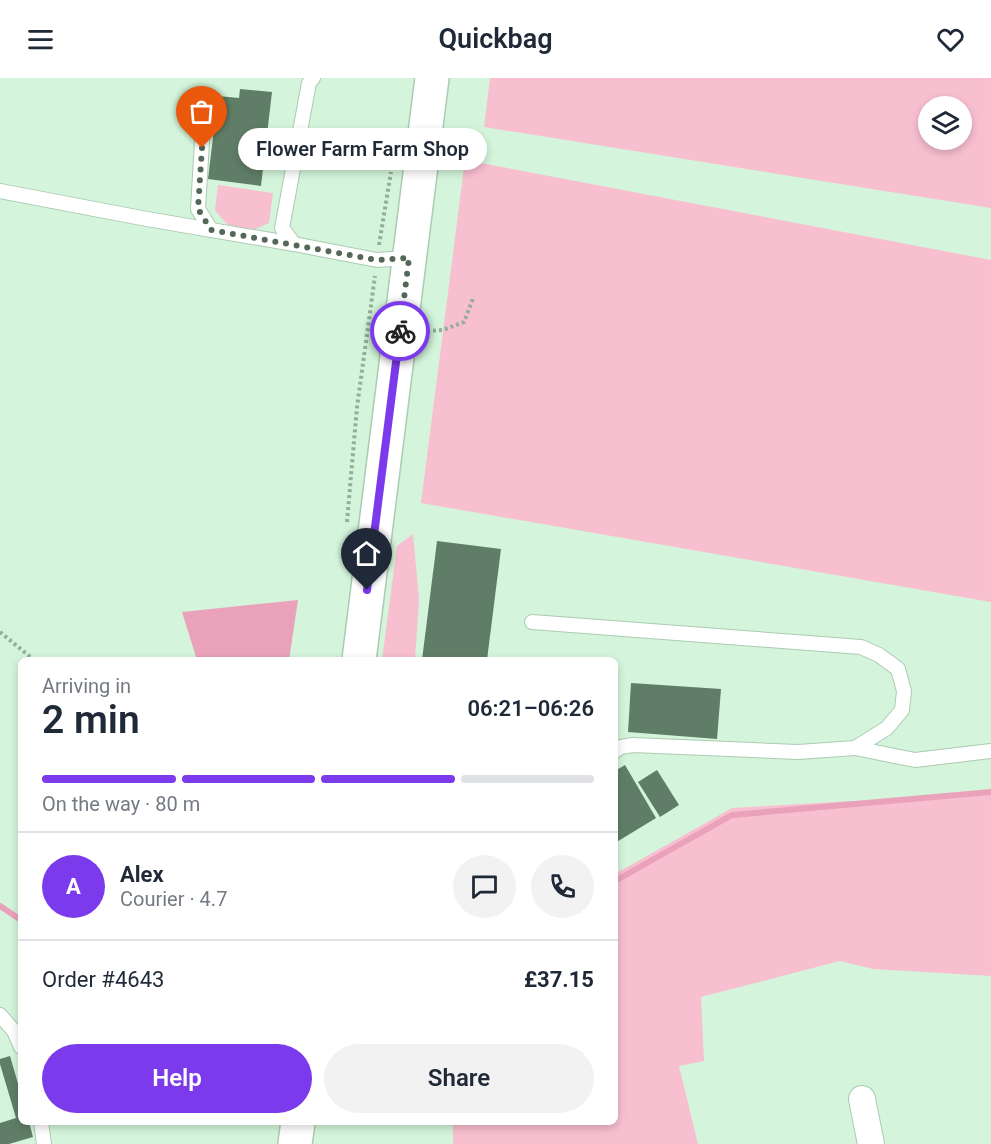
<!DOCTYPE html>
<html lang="en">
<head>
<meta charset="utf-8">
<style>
  :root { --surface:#fff; --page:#f2f2f3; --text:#1f2937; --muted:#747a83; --line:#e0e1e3; --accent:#7c3aed }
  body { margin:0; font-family:Roboto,sans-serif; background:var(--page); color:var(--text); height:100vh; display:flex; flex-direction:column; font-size:22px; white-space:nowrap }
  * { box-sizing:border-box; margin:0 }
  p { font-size:20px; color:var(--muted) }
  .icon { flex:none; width:33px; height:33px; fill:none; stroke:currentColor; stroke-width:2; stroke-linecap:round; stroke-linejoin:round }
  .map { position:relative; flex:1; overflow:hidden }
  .sheet { position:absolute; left:18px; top:579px; width:600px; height:468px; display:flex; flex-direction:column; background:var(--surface); border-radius:9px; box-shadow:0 3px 9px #0003 }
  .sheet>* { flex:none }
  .tools { position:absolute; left:918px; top:18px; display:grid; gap:12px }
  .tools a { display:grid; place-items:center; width:54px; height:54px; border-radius:50%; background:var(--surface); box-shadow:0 3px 9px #0003; font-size:30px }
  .pin { position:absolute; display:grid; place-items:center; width:51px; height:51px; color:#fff; margin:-62px -26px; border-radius:50% 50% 50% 0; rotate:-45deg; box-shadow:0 0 6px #0007 }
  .pin .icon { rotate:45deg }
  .courier { position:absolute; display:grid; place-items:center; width:60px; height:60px; margin:-30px; border:4px solid #7c3aed; border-radius:50%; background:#fff; color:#222; box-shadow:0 2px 8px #0007 }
  .bubble { position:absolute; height:42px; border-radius:21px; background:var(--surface); box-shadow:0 3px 9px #0003; font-size:20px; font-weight:600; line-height:42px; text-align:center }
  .summary em { font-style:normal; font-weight:600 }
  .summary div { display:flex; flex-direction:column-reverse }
  .summary { display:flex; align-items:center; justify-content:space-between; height:102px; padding:0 24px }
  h1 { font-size:39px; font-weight:600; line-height:45px }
  .bar { display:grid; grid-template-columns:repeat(4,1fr); gap:9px 6px; align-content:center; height:72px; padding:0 24px }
  .bar i { height:8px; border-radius:4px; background:var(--line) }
  .bar .on { background:var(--accent) }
  .bar p { grid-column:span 4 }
  .line { display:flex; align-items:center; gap:15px; padding:0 24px; border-top:2px solid var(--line) }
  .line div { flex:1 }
  .round { display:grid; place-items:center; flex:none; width:63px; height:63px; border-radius:32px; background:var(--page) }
  .button { display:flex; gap:12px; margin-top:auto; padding:12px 24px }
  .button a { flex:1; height:69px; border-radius:36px; background:var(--accent); color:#fff; font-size:24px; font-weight:600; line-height:69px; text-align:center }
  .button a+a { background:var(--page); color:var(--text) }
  header { display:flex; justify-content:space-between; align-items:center; height:78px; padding:0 24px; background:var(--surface); font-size:27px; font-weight:600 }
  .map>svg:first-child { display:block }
  .green { fill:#f8bfd0; fill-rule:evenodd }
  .water { fill:#eaa2ba }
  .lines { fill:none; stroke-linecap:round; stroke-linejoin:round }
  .stream { stroke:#eaa2ba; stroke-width:6 }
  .building { fill:#607e67 }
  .service-casing { stroke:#abcbb2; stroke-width:16 }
  .minor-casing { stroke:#abcbb2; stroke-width:28 }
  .primary-casing { stroke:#abcbb2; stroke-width:36 }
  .path { stroke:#94ae9a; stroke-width:4; stroke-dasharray:3 3; stroke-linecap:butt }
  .service { stroke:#fff; stroke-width:14 }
  .minor { stroke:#fff; stroke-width:26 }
  .primary { stroke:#fff; stroke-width:33 }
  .done { stroke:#546758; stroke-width:6; stroke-dasharray:0 10.8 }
  .route { stroke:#7c3aed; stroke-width:8 }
</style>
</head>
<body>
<header><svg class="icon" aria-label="menu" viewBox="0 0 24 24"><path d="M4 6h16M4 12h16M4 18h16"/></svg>Quickbag<svg class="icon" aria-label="heart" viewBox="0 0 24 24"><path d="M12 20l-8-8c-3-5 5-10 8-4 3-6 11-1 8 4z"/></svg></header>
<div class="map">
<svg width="991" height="1066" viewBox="0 0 991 1066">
  <rect width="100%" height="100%" fill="#d4f5db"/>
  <g class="green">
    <path d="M490 0H991V130L484 49ZM928 28H962V62H928Z"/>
    <path d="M465 82 991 182V524L421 425Z"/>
    <path d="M218 107 273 115 269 145C240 159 235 157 215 132Z"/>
    <path d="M413 456 419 521 415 582H382L397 468Z"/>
    <path d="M991 715V898L873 891 840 883 701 919 704 983 679 988 698 1066H453V1044H615V796L732 730Z"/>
  </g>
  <path class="water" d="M298 522 289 582H197L182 534Z"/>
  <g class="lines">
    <g class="stream">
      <path d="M615 803 732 737 991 714"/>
      <path d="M0 828 21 842"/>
    </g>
  </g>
  <g class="building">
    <path d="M240 11 272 14 261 108 208 101 218 18 239 20Z"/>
    <path d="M437 463 501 471 487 582H422Z"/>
    <path d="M631 605 721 611 717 661 628 654Z"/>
    <path d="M625 687 656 740 615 765V693Z"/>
    <path d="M657 692 679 727 660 739 638 704Z"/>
    <path d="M10 978 21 1016V1044H29L33 1059 9 1066H0V1045L16 1040 0 986V981Z"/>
  </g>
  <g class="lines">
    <g class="service-casing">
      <g id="service">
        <path d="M313 0 309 5 282 150 294 166 377 182 409 180"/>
        <path d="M204 29 198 131 211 152"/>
        <path d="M0 113 147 141 294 166"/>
        <path d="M532 544 861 569 879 577 898 591 904 613 902 632 887 650 855 670 798 674 633 667 621 669 615 673"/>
        <path d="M855 670 915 682 991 673"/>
        <path d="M0 937 14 953 21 969"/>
        <path d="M41 1044 44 1066"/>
      </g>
    </g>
    <g class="minor-casing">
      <path id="minor" d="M862 1021 871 1066"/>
    </g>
    <g class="primary-casing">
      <g id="primary">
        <path d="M359 582 432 0"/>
        <path d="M295 1066 298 1044"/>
      </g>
    </g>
    <g class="path">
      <path d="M379 167 391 94"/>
      <path d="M427 253 443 252 464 244 474 218"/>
      <path d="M347 444 357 329 375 198"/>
      <path d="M0 554 34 582"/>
    </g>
    <use href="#service" class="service"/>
    <use href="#minor" class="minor"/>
    <use href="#primary" class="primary"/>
  </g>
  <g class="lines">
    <path class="done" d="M202 70 198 131 211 152 377 182 409 180 400 253"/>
    <path class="route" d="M367 512 400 253"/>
  </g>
</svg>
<div class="tools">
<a><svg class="icon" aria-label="layers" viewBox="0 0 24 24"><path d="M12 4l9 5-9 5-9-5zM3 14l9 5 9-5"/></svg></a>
</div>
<div class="pin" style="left:202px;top:70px;background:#ea580c"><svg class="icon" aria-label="bag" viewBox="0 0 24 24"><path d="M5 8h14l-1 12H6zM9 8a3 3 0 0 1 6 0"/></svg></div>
<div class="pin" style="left:367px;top:512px;background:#1f2937"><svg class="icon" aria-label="home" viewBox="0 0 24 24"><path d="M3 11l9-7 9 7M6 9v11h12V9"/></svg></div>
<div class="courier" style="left:400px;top:253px"><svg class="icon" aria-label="bike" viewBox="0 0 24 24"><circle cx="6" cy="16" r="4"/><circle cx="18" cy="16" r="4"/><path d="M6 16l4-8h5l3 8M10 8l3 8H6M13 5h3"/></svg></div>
<div class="bubble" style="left:238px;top:50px;width:249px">Flower Farm Farm Shop</div>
<section class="sheet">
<div class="summary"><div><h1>2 min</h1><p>Arriving in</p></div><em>06:21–06:26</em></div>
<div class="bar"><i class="on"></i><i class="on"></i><i class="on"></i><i></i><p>On the way · 80 m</p></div>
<div class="line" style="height:108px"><b class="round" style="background:var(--accent);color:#fff">A</b><div><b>Alex</b><p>Courier · 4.7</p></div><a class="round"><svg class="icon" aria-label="chat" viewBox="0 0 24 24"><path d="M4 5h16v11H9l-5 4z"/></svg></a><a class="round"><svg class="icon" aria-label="phone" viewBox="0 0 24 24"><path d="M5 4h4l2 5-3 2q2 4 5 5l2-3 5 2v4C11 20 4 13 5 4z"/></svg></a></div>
<div class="line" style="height:78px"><div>Order #4643</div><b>£37.15</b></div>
<div class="button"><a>Help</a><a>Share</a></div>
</section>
</div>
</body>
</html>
